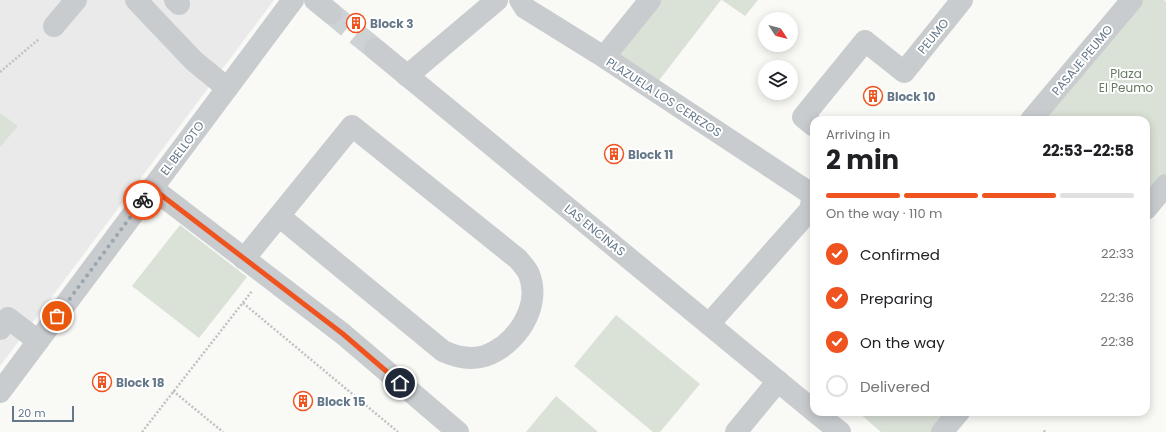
<!DOCTYPE html>
<html lang="en">
<head>
<meta charset="utf-8">
<style>
  :root { --surface:#fff; --page:#f6f6f6; --text:#202124; --muted:#757577; --line:#e0e0e0; --accent:#ef531f }
  body { margin:0; font-family:Poppins,sans-serif; background:var(--page); color:var(--text); height:100vh; display:flex; flex-direction:column; font-size:15px; white-space:nowrap }
  * { box-sizing:border-box; margin:0 }
  p { font-size:13px; color:var(--muted) }
  .icon { flex:none; width:22px; height:22px; fill:none; stroke:currentColor; stroke-width:2; stroke-linecap:round; stroke-linejoin:round }
  .map { position:relative; flex:1; overflow:hidden }
  .sheet { position:absolute; left:810px; top:116px; width:340px; height:300px; display:flex; flex-direction:column; background:var(--surface); border-radius:12px; box-shadow:0 2px 10px #0003 }
  .sheet>* { flex:none }
  .needle { width:26px; rotate:126deg }
  .buttons { position:absolute; left:758px; top:12px; display:grid; gap:8px }
  .buttons a { display:grid; place-items:center; width:40px; height:40px; border-radius:50%; background:var(--surface); box-shadow:0 2px 10px #0003; font-size:20px }
  .scale { position:absolute; left:12px; bottom:10px; width:62px; box-sizing:border-box; padding-left:4px; border:2px solid #657889; border-top:0; font-size:11px; line-height:14px; white-space:nowrap; color:#657889; -webkit-text-stroke:3px #fff; paint-order:stroke }
  .pin { position:absolute; display:grid; place-items:center; width:34px; height:34px; color:#fff; margin:-17px; border:2px solid #fff; border-radius:50%; box-shadow:0 1px 4px #0007 }
  .courier { position:absolute; display:grid; place-items:center; width:40px; height:40px; margin:-20px; border:3px solid #ef531f; border-radius:50%; background:#fff; color:#222; box-shadow:0 1px 5px #0007 }
  .summary em { font-style:normal; font-weight:700 }
  .summary div { display:flex; flex-direction:column-reverse }
  .summary { display:flex; align-items:center; justify-content:space-between; height:68px; padding:0 16px }
  h1 { font-size:26px; font-weight:700; line-height:30px }
  .bar { display:grid; grid-template-columns:repeat(4,1fr); gap:6px 4px; align-content:center; height:48px; padding:0 16px }
  .bar i { height:5px; border-radius:3px; background:var(--line) }
  .bar .active { background:var(--accent) }
  .bar p { grid-column:span 4 }
  ol { padding:0 16px; list-style:none }
  li { display:flex; align-items:center; gap:12px; height:44px }
  li p { margin-inline-start:auto }
  li .icon { padding:4px; border-radius:50%; background:var(--accent); color:#fff; stroke-width:4 }
  li:last-child { color:var(--muted) }
  li i { width:22px; height:22px; border:2px solid var(--line); border-radius:50% }
  .map>svg:first-child { display:block }
  .built { fill:#e9eae9 }
  .green { fill:#dae1d6 }
  .lines { fill:none; stroke-linecap:round; stroke-linejoin:round }
  .minor-tunnel { stroke:#cdd2d5; stroke-width:22; stroke-dasharray:22 11; stroke-linecap:butt }
  .path { stroke:#bfc2c4; stroke-width:2.5; stroke-dasharray:2 2; stroke-linecap:butt }
  .minor { stroke:#c8cccf; stroke-width:22 }
  .done { stroke:#99a5af; stroke-width:4; stroke-dasharray:0 7.2 }
  .route { stroke:#ef531f; stroke-width:5 }
  .labels { text-anchor:middle; dominant-baseline:central; stroke-width:4; stroke-linejoin:round; paint-order:stroke }
  .poi-label { font-size:12px; font-weight:bold; fill:#657889; stroke:#fff; text-anchor:start }
  .street-label { font-size:12px; fill:#657889; stroke:#fff }
  .park-label { font-size:12px; fill:#667a61; stroke:#fff }
</style>
</head>
<body>
<div class="map">
<svg width="1166" height="432" viewBox="0 0 1166 432">
  <rect width="100%" height="100%" fill="#f9f9f6"/>
  <path class="built" d="M0 0H274L0 366Z"/>
  <g class="green">
    <path d="M657 0H721L657 83 613 52Z"/>
    <path d="M722 0H758L745 16Z"/>
    <path d="M1139 0H1164L1166 2V178L1146 202V120H1040Z"/>
    <path d="M0 113 18 126 0 147Z"/>
    <path d="M180 225 247 277 199 338 132 286Z"/>
    <path d="M616 315 700 384 660 432H653L574 366Z"/>
    <path d="M556 396 598 432H526Z"/>
    <path d="M858 412H951L935 432H881Z"/>
  </g>
  <g class="lines">
    <path class="minor-tunnel" d="M331 13 375 49"/>
    <g class="path">
      <path d="M0 72 39 39"/>
      <path d="M243 303 398 432"/>
      <path d="M173 391 223 432"/>
      <path d="M142 432 252 291"/>
      <path d="M1044 432 1045 430"/>
    </g>
    <g class="minor">
      <path d="M136 0 194 61 227 88"/>
      <path d="M175 0 179 4"/>
      <path d="M315 0 331 13"/>
      <path d="M520 0 525 8 604 57 810 193 812 201 810 210 709 324"/>
      <path d="M54 26 76 0"/>
      <path d="M375 49 814 411"/>
      <path d="M604 57 650 0"/>
      <path d="M407 76 497 0"/>
      <path d="M1031 120 1132 0"/>
      <path d="M814 126 803 117 865 41 904 72 962 0"/>
      <path d="M152 188 343 334 458 432"/>
      <path d="M1146 209 1166 185"/>
      <path d="M244 259 352 126 518 259C522 264 527 269 529 274 542 307 516 345 485 356 471 360 456 357 443 351L279 216"/>
      <path d="M0 329 8 318 38 341"/>
      <path d="M0 392 293 0"/>
      <path d="M815 412 840 432"/>
      <path d="M736 432 778 381"/>
      <path d="M942 432 959 412"/>
    </g>
  </g>
  <g class="lines">
    <path class="done" d="M57 316 143 200"/>
    <path class="route" d="M143 200 152 188 343 334 400 383"/>
  </g>
  <defs>
    <g id="building-ring" transform="scale(1)"><circle r="9.5" fill="#fff" stroke="#ef531f" stroke-width="1.5"/><path d="M-4-6H4V6H1V3H-1V6H-4ZM-2.5-4.3h1.7v1.8h-1.7ZM.8-4.3h1.7v1.8H.8ZM-2.5-1h1.7V.8h-1.7ZM.8-1h1.7V.8H.8Z" fill="#ef531f"/></g>
  </defs>
  <g fill-rule="evenodd">
    <use href="#building-ring" x="356" y="23"/>
    <use href="#building-ring" x="873" y="96"/>
    <use href="#building-ring" x="614" y="154"/>
    <use href="#building-ring" x="102" y="382"/>
    <use href="#building-ring" x="303" y="401"/>
  </g>
  <g class="labels">
    <g class="poi-label">
      <text x="370" y="23">Block 3</text>
      <text x="887" y="96">Block 10</text>
      <text x="628" y="154">Block 11</text>
      <text x="116" y="382">Block 18</text>
      <text x="317" y="401">Block 15</text>
    </g>
    <g class="street-label">
      <text transform="translate(933 36) rotate(-51)">PEUMO</text>
      <text transform="translate(1082 60) rotate(-50)">PASAJE PEUMO</text>
      <text transform="translate(664 97) rotate(33)">PLAZUELA LOS CEREZOS</text>
      <text transform="translate(182 148) rotate(-53)">EL BELLOTO</text>
      <text transform="translate(595 230) rotate(39)">LAS ENCINAS</text>
    </g>
    <g class="park-label">
      <text x="1126" y="73">Plaza<tspan x="1126" dy="14">El Peumo</tspan></text>
    </g>
  </g>
</svg>
<div class="buttons">
<a><svg class="needle" viewBox="-14 -14 28 28"><path d="M0-13l5 13h-10z" fill="#e53935"/><path d="M0 13l5-13h-10z" fill="#757577"/></svg></a>
<a><svg class="icon" aria-label="layers" viewBox="0 0 24 24"><path d="M12 4l9 5-9 5-9-5zM3 14l9 5 9-5"/></svg></a>
</div>
<div class="scale">20 m</div>
<div class="pin" style="left:57px;top:316px;background:#ea580c"><svg class="icon" aria-label="bag" viewBox="0 0 24 24"><path d="M5 8h14l-1 12H6zM9 8a3 3 0 0 1 6 0"/></svg></div>
<div class="pin" style="left:400px;top:383px;background:#1f2937"><svg class="icon" aria-label="home" viewBox="0 0 24 24"><path d="M3 11l9-7 9 7M6 9v11h12V9"/></svg></div>
<div class="courier" style="left:143px;top:200px"><svg class="icon" aria-label="bike" viewBox="0 0 24 24"><circle cx="6" cy="16" r="4"/><circle cx="18" cy="16" r="4"/><path d="M6 16l4-8h5l3 8M10 8l3 8H6M13 5h3"/></svg></div>
<section class="sheet">
<div class="summary"><div><h1>2 min</h1><p>Arriving in</p></div><em>22:53–22:58</em></div>
<div class="bar"><i class="active"></i><i class="active"></i><i class="active"></i><i></i><p>On the way · 110 m</p></div>
<ol>
<li><svg class="icon" aria-label="check" viewBox="0 0 24 24"><path d="M5 12l5 5 9-10"/></svg>Confirmed<p>22:33</p></li>
<li><svg class="icon" aria-label="check" viewBox="0 0 24 24"><path d="M5 12l5 5 9-10"/></svg>Preparing<p>22:36</p></li>
<li><svg class="icon" aria-label="check" viewBox="0 0 24 24"><path d="M5 12l5 5 9-10"/></svg>On the way<p>22:38</p></li>
<li><i></i>Delivered</li>
</ol>
</section>
</div>
</body>
</html>
